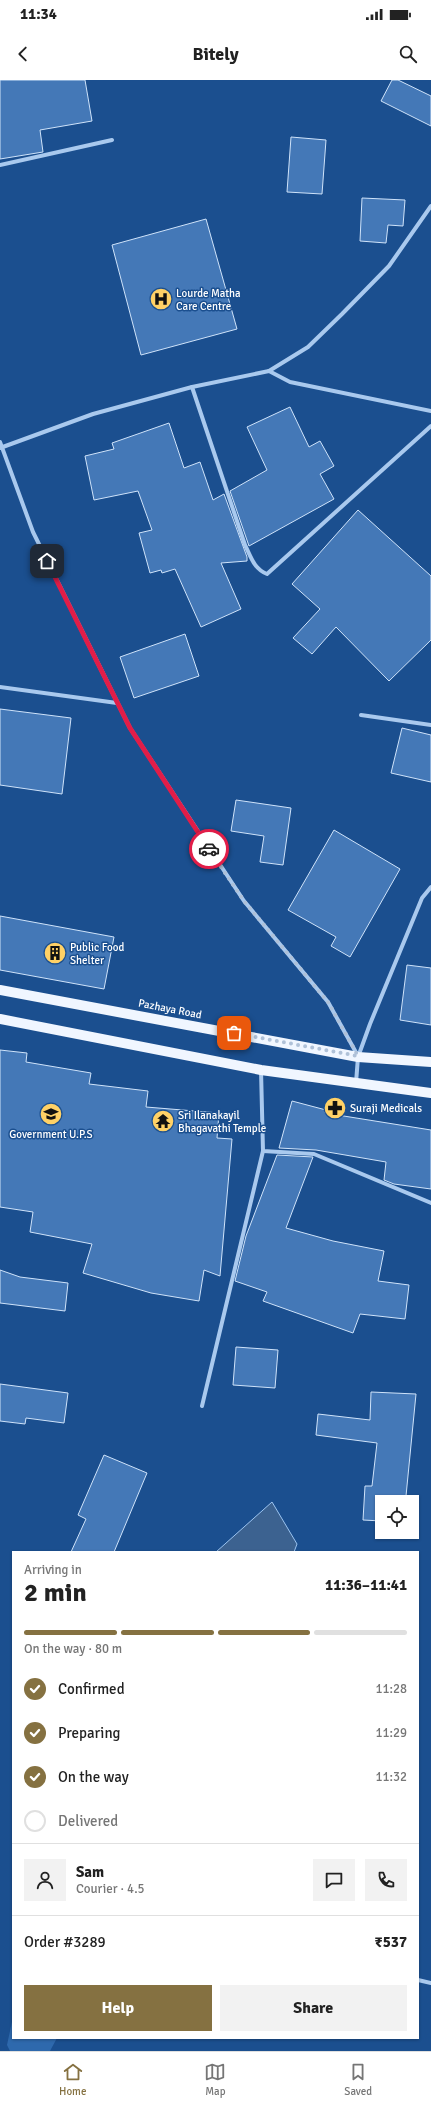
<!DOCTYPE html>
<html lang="en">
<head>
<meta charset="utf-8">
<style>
  :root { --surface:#fff; --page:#f2f2f2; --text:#222; --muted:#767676; --line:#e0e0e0; --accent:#857141 }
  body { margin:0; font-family:Signika,sans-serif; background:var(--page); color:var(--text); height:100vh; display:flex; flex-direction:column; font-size:15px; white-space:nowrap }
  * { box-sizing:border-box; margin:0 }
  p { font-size:13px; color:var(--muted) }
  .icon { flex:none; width:22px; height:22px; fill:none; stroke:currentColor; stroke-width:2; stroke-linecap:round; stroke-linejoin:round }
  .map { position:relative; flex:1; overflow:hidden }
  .sheet { position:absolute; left:12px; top:1471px; width:407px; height:488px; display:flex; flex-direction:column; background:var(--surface); border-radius:0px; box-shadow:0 1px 3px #0004 }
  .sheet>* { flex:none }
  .controls { position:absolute; left:375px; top:1415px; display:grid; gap:8px }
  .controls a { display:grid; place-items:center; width:44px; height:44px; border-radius:0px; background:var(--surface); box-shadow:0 1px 3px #0004; font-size:20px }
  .pin { position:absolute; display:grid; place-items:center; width:34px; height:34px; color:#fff; margin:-17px; border-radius:8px; box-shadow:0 2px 6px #0006 }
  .courier { position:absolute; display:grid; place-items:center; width:40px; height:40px; margin:-20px; border:3px solid #e11d48; border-radius:50%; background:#fff; color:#222; box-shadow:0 1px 5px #0007 }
  .summary em { font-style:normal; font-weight:700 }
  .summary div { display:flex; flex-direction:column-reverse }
  .summary { display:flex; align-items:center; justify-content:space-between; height:68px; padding:0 12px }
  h1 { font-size:26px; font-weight:700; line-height:30px }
  .bar { display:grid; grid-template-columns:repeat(4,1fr); gap:6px 4px; align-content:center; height:48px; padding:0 12px }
  .bar i { height:5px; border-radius:3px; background:var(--line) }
  .bar .active { background:var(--accent) }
  .bar p { grid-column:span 4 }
  .line { display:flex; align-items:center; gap:10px; padding:0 12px; border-top:1px solid var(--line) }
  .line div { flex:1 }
  .round { display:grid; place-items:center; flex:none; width:42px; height:42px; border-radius:0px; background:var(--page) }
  ol { padding:0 12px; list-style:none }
  li { display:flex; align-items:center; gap:12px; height:44px }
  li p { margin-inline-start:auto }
  li .icon { padding:4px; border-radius:50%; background:var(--accent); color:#fff; stroke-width:4 }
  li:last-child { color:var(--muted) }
  li i { width:22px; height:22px; border:2px solid var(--line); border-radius:50% }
  .button { display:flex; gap:8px; margin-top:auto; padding:8px 12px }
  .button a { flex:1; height:46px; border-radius:0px; background:var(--accent); color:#fff; font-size:16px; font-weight:700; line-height:46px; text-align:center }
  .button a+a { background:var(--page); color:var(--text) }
  .status { display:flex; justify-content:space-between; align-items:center; height:28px; padding:0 20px; background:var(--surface); direction:ltr }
  .status svg { height:11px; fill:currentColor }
  header { display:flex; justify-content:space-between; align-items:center; height:52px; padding:0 12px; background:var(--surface); font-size:18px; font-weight:700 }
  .tab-bar { display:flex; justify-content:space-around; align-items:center; height:56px; border-top:1px solid var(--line); background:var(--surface); font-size:11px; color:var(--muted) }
  .tab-bar a { display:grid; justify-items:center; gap:2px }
  .tab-bar .active { color:var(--accent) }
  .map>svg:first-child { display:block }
  .green { fill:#2e69ad }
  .water { fill:#3c6290; stroke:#9cc4f0 }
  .building { fill:#4478b7; stroke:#cfe3fa }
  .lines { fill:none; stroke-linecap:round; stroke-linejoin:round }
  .minor { stroke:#a9c9ee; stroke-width:4 }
  .primary { stroke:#f0f6ff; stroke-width:10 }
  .done { stroke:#afc1d8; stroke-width:4; stroke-dasharray:0 7.2 }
  .route { stroke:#e11d48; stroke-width:5 }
  .labels { text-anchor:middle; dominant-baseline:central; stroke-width:3; stroke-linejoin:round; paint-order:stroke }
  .poi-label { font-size:11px; fill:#fff; stroke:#1b4f8f; text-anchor:start }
  .street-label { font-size:11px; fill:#fff; stroke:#1b4f8f }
</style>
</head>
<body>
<div class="status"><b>11:34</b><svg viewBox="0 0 49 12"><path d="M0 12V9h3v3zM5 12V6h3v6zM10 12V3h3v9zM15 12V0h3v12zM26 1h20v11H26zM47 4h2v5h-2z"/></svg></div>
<header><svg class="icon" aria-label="back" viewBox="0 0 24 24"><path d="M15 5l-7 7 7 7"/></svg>Bitely<svg class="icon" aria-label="search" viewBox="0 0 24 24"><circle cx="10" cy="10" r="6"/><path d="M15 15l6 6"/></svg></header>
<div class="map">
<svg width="431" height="1971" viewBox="0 0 431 1971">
  <rect width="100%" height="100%" fill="#1b4f8f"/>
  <path class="green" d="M13 1937V1958H57L50 1971H10L7 1965Z"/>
  <path class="water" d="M272 1422 297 1464 294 1472H216Z"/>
  <g class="building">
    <path d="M0 0H85L92 41 40 50 43 72 0 79Z"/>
    <path d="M392 0H398L431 16V46L381 21Z"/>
    <path d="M291 57 326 60 322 114 287 112Z"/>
    <path d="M362 118 405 120 403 146 388 145 386 163 360 161Z"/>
    <path d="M206 139 237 249 141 275 112 165Z"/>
    <path d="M290 327 309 367 320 361 334 386 320 394 334 419 249 466 230 411 267 390 247 347Z"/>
    <path d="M169 343 184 388 200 382 213 420 224 414 247 477V481L221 483 241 529 201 547 175 489 162 493 161 490 150 493 139 453 152 450 138 411 94 420 85 376 114 369 112 363Z"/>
    <path d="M358 430 431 496V560L389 601 336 547 312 574 293 558 320 529 292 504Z"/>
    <path d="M185 554 199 596 134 618 120 577Z"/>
    <path d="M0 629 71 638 62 714 0 705Z"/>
    <path d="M402 648 431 655V702L391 693Z"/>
    <path d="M236 720 291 728 283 785 260 782 264 756 231 751Z"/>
    <path d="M334 750 400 789 350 877 331 866 336 857 288 830Z"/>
    <path d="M0 836 114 857 104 909 0 890Z"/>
    <path d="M407 885 431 888V945L400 940Z"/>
    <path d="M0 970 27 973 26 982 91 993 89 1004 148 1011 146 1027 219 1033 217 1058 232 1059 220 1196 204 1190 199 1221 151 1213 83 1193 92 1164 30 1152 33 1132 0 1127Z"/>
    <path d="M292 1021 326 1030 325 1033 431 1050V1109L394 1104 384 1100 386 1082 316 1070 279 1068Z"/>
    <path d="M277 1075 313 1077 286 1148 333 1161 384 1171 378 1201 409 1205 405 1239 360 1234 353 1253 263 1221 267 1212 235 1201 246 1156Z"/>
    <path d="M0 1190 20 1197 68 1203 65 1231 0 1223Z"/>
    <path d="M236 1267 278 1270 275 1308 233 1305Z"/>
    <path d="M0 1304 68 1313 64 1343 26 1338 25 1344 0 1341Z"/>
    <path d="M371 1312 416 1314 406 1416H414L412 1443V1422H382V1441L363 1440 365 1406H372L377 1363 316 1355 318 1334 370 1340Z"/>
    <path d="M104 1375 147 1393 114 1472H71L86 1439 78 1435Z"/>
  </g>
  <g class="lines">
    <g class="minor">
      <path d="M0 85 112 60"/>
      <path d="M269 291 308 267 342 234 389 186 431 126"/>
      <path d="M192 307 245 465C251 477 254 489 267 494L431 346"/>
      <path d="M0 362 33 452 130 648 244 821 328 922 358 976"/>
      <path d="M0 368 93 334 192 307 269 291 290 302 431 331"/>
      <path d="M0 607 117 623"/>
      <path d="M361 635 431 645"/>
      <path d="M261 990 263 1071 314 1074 431 1123"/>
      <path d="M356 1003 358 977 370 944 422 818 431 807"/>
      <path d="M202 1326 263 1071"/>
      <path d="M418 1900 431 1903"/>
    </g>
    <g class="primary">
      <path d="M0 910 358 977 431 982"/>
      <path d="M0 939 261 990 431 1013"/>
    </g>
  </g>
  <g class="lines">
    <path class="done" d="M209 769 244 821 328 922 358 976 234 953"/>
    <path class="route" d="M47 481 130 648 209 769"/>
  </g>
  <defs>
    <g id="hospital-disc" transform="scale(1.15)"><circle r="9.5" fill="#ffd166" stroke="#1b4f8f"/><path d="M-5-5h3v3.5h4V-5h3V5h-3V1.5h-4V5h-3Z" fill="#111"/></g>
    <g id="building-disc" transform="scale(1.15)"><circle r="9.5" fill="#ffd166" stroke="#1b4f8f"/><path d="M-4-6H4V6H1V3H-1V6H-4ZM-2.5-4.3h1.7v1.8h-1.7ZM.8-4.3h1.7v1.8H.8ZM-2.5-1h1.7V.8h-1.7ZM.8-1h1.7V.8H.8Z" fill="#111"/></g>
    <g id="pharmacy-disc" transform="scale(1.15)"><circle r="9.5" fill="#ffd166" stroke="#1b4f8f"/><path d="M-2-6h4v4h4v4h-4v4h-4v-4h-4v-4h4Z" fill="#111"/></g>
    <g id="school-disc" transform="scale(1.15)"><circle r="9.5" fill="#ffd166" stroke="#1b4f8f"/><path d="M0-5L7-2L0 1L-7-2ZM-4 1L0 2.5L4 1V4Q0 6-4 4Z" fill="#111"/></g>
    <g id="temple-disc" transform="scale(1.15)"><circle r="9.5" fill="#ffd166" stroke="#1b4f8f"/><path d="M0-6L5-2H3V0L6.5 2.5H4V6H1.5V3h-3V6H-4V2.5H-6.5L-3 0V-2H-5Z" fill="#111"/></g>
  </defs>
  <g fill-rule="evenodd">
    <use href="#hospital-disc" x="161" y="219"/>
    <use href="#building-disc" x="55" y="873"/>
    <use href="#pharmacy-disc" x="335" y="1028"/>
    <use href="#school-disc" x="51" y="1034"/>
    <use href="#temple-disc" x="163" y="1041"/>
  </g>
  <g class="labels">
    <g class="poi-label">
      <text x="176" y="213">Lourde Matha<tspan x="176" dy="13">Care Centre</tspan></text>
      <text x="70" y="867">Public Food<tspan x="70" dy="13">Shelter</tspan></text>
      <text x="350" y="1028">Suraji Medicals</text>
      <text x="178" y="1035">Sri Ilanakayil<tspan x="178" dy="13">Bhagavathi Temple</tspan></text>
      <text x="51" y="1054" text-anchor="middle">Government U.P.S</text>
    </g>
    <g class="street-label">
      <text transform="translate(170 929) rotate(11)">Pazhaya Road</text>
    </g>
  </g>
</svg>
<div class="controls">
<a><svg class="icon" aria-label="locate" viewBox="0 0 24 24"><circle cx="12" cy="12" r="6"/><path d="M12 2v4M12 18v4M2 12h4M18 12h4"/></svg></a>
</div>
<div class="pin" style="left:234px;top:953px;background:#ea580c"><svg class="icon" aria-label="bag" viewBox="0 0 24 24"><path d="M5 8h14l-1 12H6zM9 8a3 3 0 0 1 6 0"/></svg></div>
<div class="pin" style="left:47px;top:481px;background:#1f2937"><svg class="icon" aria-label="home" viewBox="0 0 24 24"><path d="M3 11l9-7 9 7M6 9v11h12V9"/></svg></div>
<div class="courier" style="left:209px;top:769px"><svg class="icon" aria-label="car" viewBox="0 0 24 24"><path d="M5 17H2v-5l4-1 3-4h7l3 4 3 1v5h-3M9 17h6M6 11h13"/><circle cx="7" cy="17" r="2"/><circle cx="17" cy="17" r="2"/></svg></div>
<section class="sheet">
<div class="summary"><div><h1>2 min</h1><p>Arriving in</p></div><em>11:36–11:41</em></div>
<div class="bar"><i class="active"></i><i class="active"></i><i class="active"></i><i></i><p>On the way · 80 m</p></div>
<ol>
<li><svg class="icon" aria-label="check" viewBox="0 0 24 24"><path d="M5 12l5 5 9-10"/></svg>Confirmed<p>11:28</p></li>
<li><svg class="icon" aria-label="check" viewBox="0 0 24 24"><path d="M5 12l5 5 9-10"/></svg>Preparing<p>11:29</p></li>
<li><svg class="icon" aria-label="check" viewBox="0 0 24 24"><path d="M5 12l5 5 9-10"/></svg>On the way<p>11:32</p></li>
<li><i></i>Delivered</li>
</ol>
<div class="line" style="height:72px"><a class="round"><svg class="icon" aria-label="person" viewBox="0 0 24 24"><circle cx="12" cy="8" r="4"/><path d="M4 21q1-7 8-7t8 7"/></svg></a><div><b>Sam</b><p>Courier · 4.5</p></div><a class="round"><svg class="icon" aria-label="chat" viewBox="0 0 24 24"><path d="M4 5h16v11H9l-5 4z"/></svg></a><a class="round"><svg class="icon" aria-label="phone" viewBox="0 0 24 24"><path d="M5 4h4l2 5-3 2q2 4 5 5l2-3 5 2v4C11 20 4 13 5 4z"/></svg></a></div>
<div class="line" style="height:52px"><div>Order #3289</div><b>₹537</b></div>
<div class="button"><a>Help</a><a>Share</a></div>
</section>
</div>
<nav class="tab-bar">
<a class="active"><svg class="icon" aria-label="home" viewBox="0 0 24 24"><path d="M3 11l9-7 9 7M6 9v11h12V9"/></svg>Home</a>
<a><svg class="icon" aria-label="map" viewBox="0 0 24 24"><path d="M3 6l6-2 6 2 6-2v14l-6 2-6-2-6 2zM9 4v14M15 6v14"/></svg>Map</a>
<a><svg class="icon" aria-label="saved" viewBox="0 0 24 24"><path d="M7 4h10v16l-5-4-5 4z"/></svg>Saved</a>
</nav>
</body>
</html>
